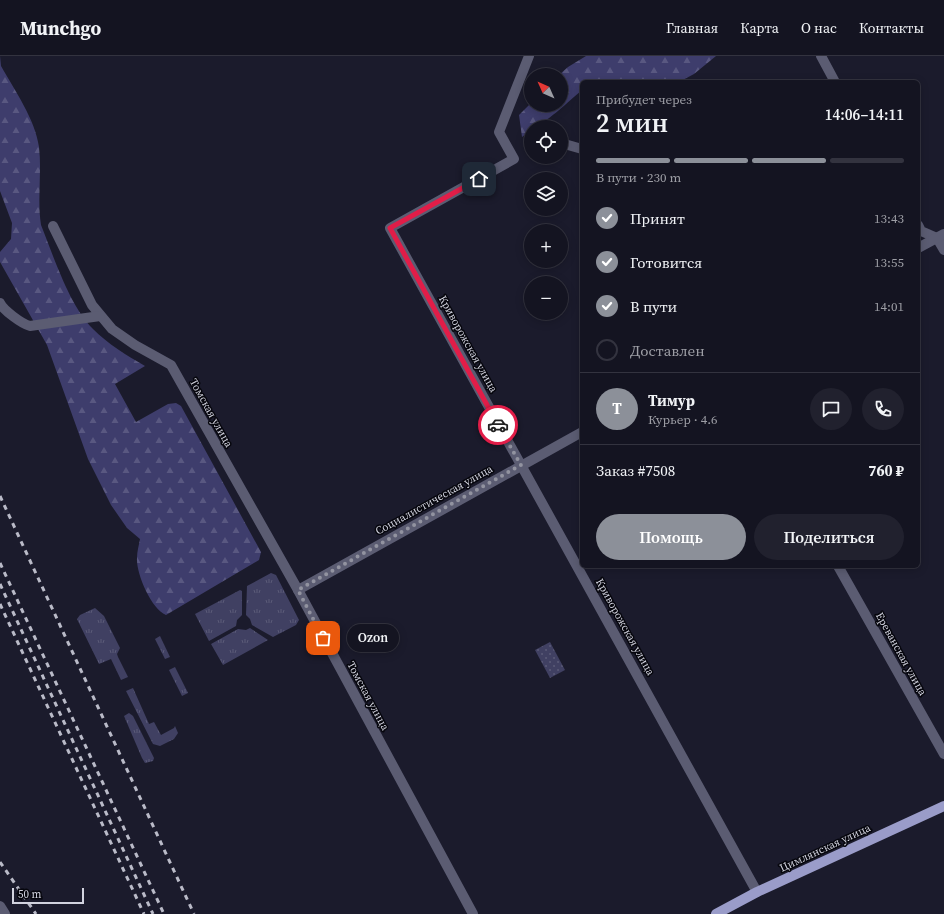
<!DOCTYPE html>
<html lang="ru">
<head>
<meta charset="utf-8">
<style>
  :root { --surface:#141421; --page:#21212e; --text:#f1f3f6; --muted:#9d9ea5; --line:#33333f; --accent:#8c9099 }
  body { margin:0; font-family:"Source Serif 4",serif; background:var(--page); color:var(--text); height:100vh; display:flex; flex-direction:column; font-size:15px; white-space:nowrap }
  * { box-sizing:border-box; margin:0 }
  p { font-size:13px; color:var(--muted) }
  .icon { flex:none; width:22px; height:22px; fill:none; stroke:currentColor; stroke-width:2; stroke-linecap:round; stroke-linejoin:round }
  .map { position:relative; flex:1; overflow:hidden }
  .drawer { position:absolute; left:580px; top:24px; width:340px; height:488px; display:flex; flex-direction:column; background:var(--surface); border-radius:6px; box-shadow:0 2px 10px #0003,0 0 0 1px var(--line) }
  .drawer>* { flex:none }
  .needle { width:26px; rotate:315deg }
  .controls { position:absolute; left:524px; top:12px; display:grid; gap:8px }
  .controls a { display:grid; place-items:center; width:44px; height:44px; border-radius:50%; background:var(--surface); box-shadow:0 2px 10px #0003,0 0 0 1px var(--line); font-size:20px }
  .scale { position:absolute; left:12px; bottom:10px; width:72px; box-sizing:border-box; padding-left:4px; border:2px solid #d2d3df; border-top:0; font-size:11px; line-height:14px; white-space:nowrap; color:#d2d3df; -webkit-text-stroke:3px #06060d; paint-order:stroke }
  .pin { position:absolute; display:grid; place-items:center; width:34px; height:34px; color:#fff; margin:-17px; border-radius:8px; box-shadow:0 2px 6px #0006 }
  .courier { position:absolute; display:grid; place-items:center; width:40px; height:40px; margin:-20px; border:3px solid #e11d48; border-radius:50%; background:#fff; color:#222; box-shadow:0 1px 5px #0007 }
  .bubble { position:absolute; height:28px; border-radius:14px; background:var(--surface); box-shadow:0 2px 10px #0003,0 0 0 1px var(--line); font-size:13px; font-weight:600; line-height:28px; text-align:center }
  .head em { font-style:normal; font-weight:600 }
  .head div { display:flex; flex-direction:column-reverse }
  .head { display:flex; align-items:center; justify-content:space-between; height:68px; padding:0 16px }
  h1 { font-size:26px; font-weight:600; line-height:30px }
  .bar { display:grid; grid-template-columns:repeat(4,1fr); gap:6px 4px; align-content:center; height:48px; padding:0 16px }
  .bar i { height:5px; border-radius:3px; background:var(--line) }
  .bar .active { background:var(--accent) }
  .bar p { grid-column:span 4 }
  .line { display:flex; align-items:center; gap:10px; padding:0 16px; border-top:1px solid var(--line) }
  .line div { flex:1 }
  .round { display:grid; place-items:center; flex:none; width:42px; height:42px; border-radius:21px; background:var(--page) }
  ol { padding:0 16px; list-style:none }
  li { display:flex; align-items:center; gap:12px; height:44px }
  li p { margin-inline-start:auto }
  li .icon { padding:4px; border-radius:50%; background:var(--accent); color:#fff; stroke-width:4 }
  li:last-child { color:var(--muted) }
  li i { width:22px; height:22px; border:2px solid var(--line); border-radius:50% }
  .button { display:flex; gap:8px; margin-top:auto; padding:8px 16px }
  .button a { flex:1; height:46px; border-radius:24px; background:var(--accent); color:#fff; font-size:16px; font-weight:600; line-height:46px; text-align:center }
  .button a+a { background:var(--page); color:var(--text) }
  header { display:flex; align-items:center; gap:24px; box-sizing:border-box; height:56px; padding:0 20px; background:var(--surface); border-bottom:1px solid var(--line) }
  header strong { font-size:19px }
  nav { display:flex; gap:22px; margin-inline-start:auto; font-size:14px }
  .map>svg:first-child { display:block }
  .grass { fill:url(#grass-tufts) }
  .forest { fill:url(#forest-firs) }
  .park { fill:url(#park-dots) }
  .lines { fill:none; stroke-linecap:round; stroke-linejoin:round }
  .minor { stroke:#5b5c72; stroke-width:10 }
  .tertiary { stroke:#5b5c72; stroke-width:10 }
  .primary { stroke:#9a9cc9; stroke-width:10 }
  .rail { stroke:#babbc8; stroke-width:3; stroke-dasharray:5 5; stroke-linecap:butt }
  .done { stroke:#9293a0; stroke-width:4; stroke-dasharray:0 7.2 }
  .route { stroke:#e11d48; stroke-width:5 }
  .labels { text-anchor:middle; dominant-baseline:central; stroke-width:3; stroke-linejoin:round; paint-order:stroke }
  .street-label { font-size:11px; fill:#d2d3df; stroke:#06060d }
</style>
</head>
<body>
<header>
<strong>Munchgo</strong>
<nav><a>Главная</a><a>Карта</a><a>О нас</a><a>Контакты</a></nav>
</header>
<div class="map">
<svg width="944" height="858" viewBox="0 0 944 858">
  <defs>
    <pattern id="grass-tufts" width="24" height="20" patternUnits="userSpaceOnUse"><rect width="24" height="20" fill="#404062"/><path d="M3 7l-1-3M5 7V3M7 7l1-3M15 17l-1-3M17 17v-4M19 17l1-3" fill="none" stroke="#5b5b78"/></pattern>
    <pattern id="forest-firs" width="22" height="20" patternUnits="userSpaceOnUse"><rect width="22" height="20" fill="#3e3d6c"/><path d="M5 1l3.5 6h-7zM16 11l3.5 6h-7z" fill="#595881"/></pattern>
    <pattern id="park-dots" width="8" height="8" patternUnits="userSpaceOnUse"><rect width="8" height="8" fill="#404062"/><path d="M2 2h.1M6 6h.1" fill="none" stroke="#5b5b78" stroke-width="1.8" stroke-linecap="round"/></pattern>
  </defs>
  <rect width="100%" height="100%" fill="#1b1b2c"/>
  <g class="grass">
    <path d="M271 517 276 519 299 564 296 569 273 581 252 569 250 563 246 559 247 530Z"/>
    <path d="M240 534 242 535V559L237 564 236 570 209 585 195 558Z"/>
    <path d="M95 552 104 560 120 592 117 598 118 601 128 621 121 624 111 603 99 608 77 563 80 559Z"/>
    <path d="M250 572 268 584 223 609 211 588 238 573 246 574Z"/>
    <path d="M160 580 170 601 165 603 155 583Z"/>
    <path d="M175 611 188 637 182 640 169 614Z"/>
    <path d="M133 632 149 668 154 666 161 679 174 672 175 670 178 677 174 683 160 690 153 688 126 635Z"/>
    <path d="M129 657 133 660 154 702 153 705 145 707 142 702 124 660Z"/>
  </g>
  <g class="forest">
    <path d="M0 0 1 10C15 35 35 63 39 91 42 117 37 143 41 169 53 199 70 251 93 273 108 288 126 299 145 310L115 328 136 366 168 348 176 347 181 350 261 496 259 504 166 559C151 553 136 517 137 502 137 495 139 489 140 483L127 472 111 449 88 403 47 289 0 206V196L11 183 12 167 0 135Z"/>
    <path d="M586 0H716L694 18 679 26H582V34C571 43 543 71 531 71V74L522 81 519 59 531 47V49H561V19H559L568 11Z"/>
  </g>
  <path class="park" d="M550 586 565 614 550 622 535 594Z"/>
  <g class="lines">
    <g class="minor">
      <path d="M529 0 499 76 514 103 390 172 757 836"/>
      <path d="M821 0 835 26"/>
      <path d="M561 87 582 93"/>
      <path d="M918 169 921 175 937 182"/>
      <path d="M53 170 92 249 112 273 135 289 171 309 298 534"/>
      <path d="M0 247C3 254 22 268 30 270L100 260"/>
      <path d="M838 510 944 698"/>
      <path d="M0 850 5 858"/>
    </g>
    <g class="tertiary">
      <path d="M937 182 944 194"/>
      <path d="M918 192 944 178"/>
      <path d="M473 858 298 534 582 376"/>
    </g>
    <path class="primary" d="M716 858 757 836 944 750"/>
    <g class="rail">
      <path d="M0 440 194 858"/>
      <path d="M0 507 164 858"/>
      <path d="M0 528 153 858"/>
      <path d="M0 548 144 858"/>
      <path d="M0 806 36 858"/>
    </g>
  </g>
  <g class="lines">
    <path class="done" d="M323 582 298 534 521 409 498 369"/>
    <path class="route" d="M479 123 390 172 498 369"/>
  </g>
  <g class="labels">
    <g class="street-label">
      <text transform="translate(468 288) rotate(61)">Криворожская улица</text>
      <text transform="translate(211 357) rotate(61)">Томская улица</text>
      <text transform="translate(434 444) rotate(-29)">Социалистическая улица</text>
      <text transform="translate(625 571) rotate(61)">Криворожская улица</text>
      <text transform="translate(901 598) rotate(61)">Ереванская улица</text>
      <text transform="translate(368 640) rotate(62)">Томская улица</text>
      <text transform="translate(825 792) rotate(-25)">Цимлянская улица</text>
    </g>
  </g>
</svg>
<div class="controls">
<a><svg class="needle" viewBox="-14 -14 28 28"><path d="M0-13l5 13h-10z" fill="#e53935"/><path d="M0 13l5-13h-10z" fill="#9d9ea5"/></svg></a>
<a><svg class="icon" aria-label="locate" viewBox="0 0 24 24"><circle cx="12" cy="12" r="6"/><path d="M12 2v4M12 18v4M2 12h4M18 12h4"/></svg></a>
<a><svg class="icon" aria-label="layers" viewBox="0 0 24 24"><path d="M12 4l9 5-9 5-9-5zM3 14l9 5 9-5"/></svg></a>
<a>+</a>
<a>−</a>
</div>
<div class="scale">50 m</div>
<div class="pin" style="left:323px;top:582px;background:#ea580c"><svg class="icon" aria-label="bag" viewBox="0 0 24 24"><path d="M5 8h14l-1 12H6zM9 8a3 3 0 0 1 6 0"/></svg></div>
<div class="pin" style="left:479px;top:123px;background:#1f2937"><svg class="icon" aria-label="home" viewBox="0 0 24 24"><path d="M3 11l9-7 9 7M6 9v11h12V9"/></svg></div>
<div class="courier" style="left:498px;top:369px"><svg class="icon" aria-label="car" viewBox="0 0 24 24"><path d="M5 17H2v-5l4-1 3-4h7l3 4 3 1v5h-3M9 17h6M6 11h13"/><circle cx="7" cy="17" r="2"/><circle cx="17" cy="17" r="2"/></svg></div>
<div class="bubble" style="left:347px;top:568px;width:52px">Ozon</div>
<section class="drawer">
<div class="head"><div><h1>2 мин</h1><p>Прибудет через</p></div><em>14:06–14:11</em></div>
<div class="bar"><i class="active"></i><i class="active"></i><i class="active"></i><i></i><p>В пути · 230 m</p></div>
<ol>
<li><svg class="icon" aria-label="check" viewBox="0 0 24 24"><path d="M5 12l5 5 9-10"/></svg>Принят<p>13:43</p></li>
<li><svg class="icon" aria-label="check" viewBox="0 0 24 24"><path d="M5 12l5 5 9-10"/></svg>Готовится<p>13:55</p></li>
<li><svg class="icon" aria-label="check" viewBox="0 0 24 24"><path d="M5 12l5 5 9-10"/></svg>В пути<p>14:01</p></li>
<li><i></i>Доставлен</li>
</ol>
<div class="line" style="height:72px"><b class="round" style="background:var(--accent);color:#fff">Т</b><div><b>Тимур</b><p>Курьер · 4.6</p></div><a class="round"><svg class="icon" aria-label="chat" viewBox="0 0 24 24"><path d="M4 5h16v11H9l-5 4z"/></svg></a><a class="round"><svg class="icon" aria-label="phone" viewBox="0 0 24 24"><path d="M5 4h4l2 5-3 2q2 4 5 5l2-3 5 2v4C11 20 4 13 5 4z"/></svg></a></div>
<div class="line" style="height:52px"><div>Заказ #7508</div><b>760 ₽</b></div>
<div class="button"><a>Помощь</a><a>Поделиться</a></div>
</section>
</div>
</body>
</html>
